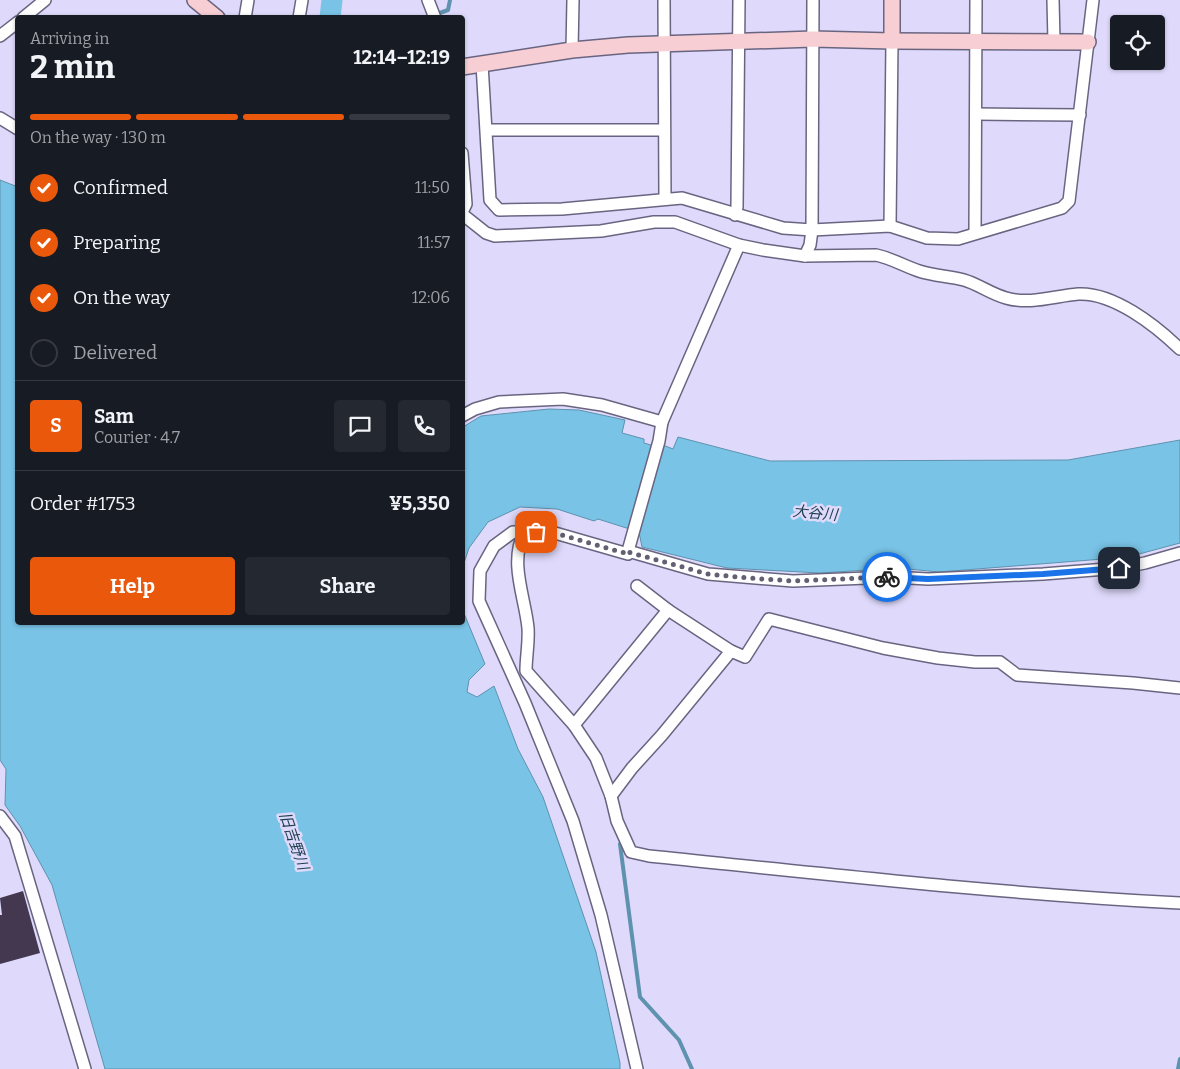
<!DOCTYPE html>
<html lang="en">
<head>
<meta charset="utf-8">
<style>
  :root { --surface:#171b24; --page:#242831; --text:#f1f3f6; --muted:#9ea1a6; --line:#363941; --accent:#ea580c }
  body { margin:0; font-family:Bitter,"Noto Sans JP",serif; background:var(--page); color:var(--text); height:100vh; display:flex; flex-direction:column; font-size:19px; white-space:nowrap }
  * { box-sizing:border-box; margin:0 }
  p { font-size:16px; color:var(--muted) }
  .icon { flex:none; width:28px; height:28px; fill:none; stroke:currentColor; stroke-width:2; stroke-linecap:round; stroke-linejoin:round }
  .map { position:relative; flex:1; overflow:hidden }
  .panel { position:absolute; left:15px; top:15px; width:450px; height:610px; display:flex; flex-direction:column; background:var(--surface); border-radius:5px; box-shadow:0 1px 4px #0004 }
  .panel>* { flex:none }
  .fabs { position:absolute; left:1110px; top:15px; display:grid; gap:10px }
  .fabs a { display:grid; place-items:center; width:55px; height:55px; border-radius:5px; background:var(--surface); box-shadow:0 1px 4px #0004; font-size:25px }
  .pin { position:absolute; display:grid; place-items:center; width:42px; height:42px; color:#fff; margin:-21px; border-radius:10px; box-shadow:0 2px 8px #0006 }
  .courier { position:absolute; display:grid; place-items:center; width:50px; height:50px; margin:-25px; border:4px solid #1a73e8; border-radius:50%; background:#fff; color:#222; box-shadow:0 1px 6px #0007 }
  .headline em { font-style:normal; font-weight:700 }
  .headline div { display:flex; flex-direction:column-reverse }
  .headline { display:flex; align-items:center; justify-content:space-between; height:85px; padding:0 15px }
  h1 { font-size:32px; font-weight:700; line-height:38px }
  .bar { display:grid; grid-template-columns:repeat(4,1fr); gap:8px 5px; align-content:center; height:60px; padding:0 15px }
  .bar i { height:6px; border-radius:4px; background:var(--line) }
  .bar .on { background:var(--accent) }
  .bar p { grid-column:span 4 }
  .line { display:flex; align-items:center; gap:12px; padding:0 15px; border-top:1px solid var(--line) }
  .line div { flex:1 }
  .round { display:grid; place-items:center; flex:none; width:52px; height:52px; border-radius:5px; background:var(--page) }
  ol { padding:0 15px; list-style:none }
  li { display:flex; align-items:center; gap:15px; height:55px }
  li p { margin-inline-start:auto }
  li .icon { padding:5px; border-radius:50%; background:var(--accent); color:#fff; stroke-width:4 }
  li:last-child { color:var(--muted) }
  li i { width:28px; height:28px; border:2px solid var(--line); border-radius:50% }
  .cta { display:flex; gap:10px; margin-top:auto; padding:10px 15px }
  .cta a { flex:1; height:58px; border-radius:5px; background:var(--accent); color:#fff; font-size:20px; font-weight:700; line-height:58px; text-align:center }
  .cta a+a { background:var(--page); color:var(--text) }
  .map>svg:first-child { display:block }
  .water { fill:#79c3e6; stroke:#5e92ae }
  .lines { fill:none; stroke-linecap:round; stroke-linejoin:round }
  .stream { stroke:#5e92ae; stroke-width:4 }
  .river { stroke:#79c3e6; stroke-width:21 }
  .building { fill:#443851 }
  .street-casing { stroke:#696581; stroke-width:14 }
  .secondary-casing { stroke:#696581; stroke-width:18 }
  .street { stroke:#fff; stroke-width:11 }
  .secondary { stroke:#f7ced3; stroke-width:15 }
  .done { stroke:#636073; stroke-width:5; stroke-dasharray:0 9 }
  .route { stroke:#1a73e8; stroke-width:6 }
  .labels { text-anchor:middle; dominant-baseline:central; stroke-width:5; stroke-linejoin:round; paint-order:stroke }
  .water-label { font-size:15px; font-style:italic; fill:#1b3d4c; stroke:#dfdafb }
</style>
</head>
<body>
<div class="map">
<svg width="1180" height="1069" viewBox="0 0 1180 1069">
  <rect width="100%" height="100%" fill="#dfdafb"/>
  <g class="water">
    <path d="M0 180 18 187V622H462L463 611 485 664 469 680 467 692 477 697 494 686 518 749 543 797 596 952 620 1063V1069H105L52 885 20 826 5 805 6 769 0 760Z"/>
    <path d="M549 409 579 410 625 420 622 433 644 439V443L661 448 663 445 673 449 678 437 770 461 1068 460 1180 440V543L1128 557 939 572 898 568 820 573 727 568 642 547 639 532 598 519 594 521 557 509 520 507 488 522 469 548 463 566V427L481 416Z"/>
  </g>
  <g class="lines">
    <g class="stream">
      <path d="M426 18 448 10 450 0"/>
      <path d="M620 844 640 997 679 1040 692 1069"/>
      <path d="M1178 1069 1180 1059"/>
    </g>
    <path class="river" d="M330 18 332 0"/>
  </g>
  <path class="building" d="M23 891 40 953 0 964V915H2L0 898Z"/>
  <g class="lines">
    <g class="street-casing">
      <g id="street">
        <path d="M428 0 435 18"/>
        <path d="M664 0 665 198"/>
        <path d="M1053 0 1054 41"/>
        <path d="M23 18 45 0"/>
        <path d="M245 18 248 0"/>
        <path d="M299 18 302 0"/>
        <path d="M0 36 18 22"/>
        <path d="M572 50 573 0"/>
        <path d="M482 64 490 200 499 210 562 209 682 198 783 228 812 230 890 226 927 238 958 239 1062 208 1069 201 1093 0"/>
        <path d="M976 114 1080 115"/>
        <path d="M0 118 18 129"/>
        <path d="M487 130H664"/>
        <path d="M462 153 466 204 462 212"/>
        <path d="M462 214 486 233 495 236 601 231 654 222H675L739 245 763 250 805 256 876 255C891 258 904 266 919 271 934 276 949 276 964 280 978 284 991 294 1006 298 1029 305 1055 296 1078 294 1113 292 1155 325 1180 349"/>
        <path d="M735 215 737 207 739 0"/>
        <path d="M890 226 892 41"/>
        <path d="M975 233 976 0"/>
        <path d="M805 256 810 245 812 230 813 0"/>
        <path d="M462 416 475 409 499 402 563 399 602 405 662 422"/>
        <path d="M524 533C509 563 525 597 528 628 529 642 526 657 526 671L574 725 596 758 611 796 617 821 631 852 649 856C826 874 1002 894 1180 903"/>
        <path d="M628 551 659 441 662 422 739 245"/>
        <path d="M731 651 745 657 769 619 883 648 938 658 975 662H1000L1017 675 1133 683 1180 688"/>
        <path d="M574 725 668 610 637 586"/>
        <path d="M611 796 632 768 662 735 731 651 668 610"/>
        <path d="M0 816 15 836 85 1069"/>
        <path d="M637 1069 601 915 573 821 525 703 479 601 480 571 494 546 513 532 555 533 628 554V551L708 574 793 581 892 577 928 579 1043 574 1119 568 1145 563 1180 553"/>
      </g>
    </g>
    <g class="secondary-casing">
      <g id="secondary">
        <path d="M195 0 217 18"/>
        <path d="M892 41 1088 42"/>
        <path d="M462 67 572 50 628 45 813 39 892 41V0"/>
      </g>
    </g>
    <use href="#street" class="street"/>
    <use href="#secondary" class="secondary"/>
  </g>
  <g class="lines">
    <path class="done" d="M536 532 555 533 628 554V552L708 574 748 578 793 581 887 577"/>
    <path class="route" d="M887 577 928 579 1043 574 1119 568"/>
  </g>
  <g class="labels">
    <g class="water-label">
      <text transform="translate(815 513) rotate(5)">大谷川</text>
      <text transform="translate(294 841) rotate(71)">旧吉野川</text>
    </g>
  </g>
</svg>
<div class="fabs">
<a><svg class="icon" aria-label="locate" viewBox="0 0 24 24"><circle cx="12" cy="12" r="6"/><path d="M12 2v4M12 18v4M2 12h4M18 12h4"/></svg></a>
</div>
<div class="pin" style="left:536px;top:532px;background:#ea580c"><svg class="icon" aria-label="bag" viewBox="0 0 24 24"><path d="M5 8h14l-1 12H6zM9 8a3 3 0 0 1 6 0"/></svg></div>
<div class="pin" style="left:1119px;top:568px;background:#1f2937"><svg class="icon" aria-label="home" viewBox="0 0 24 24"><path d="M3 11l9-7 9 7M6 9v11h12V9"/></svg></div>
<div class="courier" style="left:887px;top:577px"><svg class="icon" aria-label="bike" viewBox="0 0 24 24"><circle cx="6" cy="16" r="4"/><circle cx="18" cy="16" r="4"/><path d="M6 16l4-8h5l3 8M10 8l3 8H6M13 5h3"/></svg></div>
<section class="panel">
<div class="headline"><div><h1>2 min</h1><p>Arriving in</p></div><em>12:14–12:19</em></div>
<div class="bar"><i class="on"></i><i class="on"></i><i class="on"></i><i></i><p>On the way · 130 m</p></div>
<ol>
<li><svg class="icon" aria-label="check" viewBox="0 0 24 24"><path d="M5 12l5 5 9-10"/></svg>Confirmed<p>11:50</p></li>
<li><svg class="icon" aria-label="check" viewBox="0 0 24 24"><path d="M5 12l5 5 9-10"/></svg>Preparing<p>11:57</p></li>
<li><svg class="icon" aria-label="check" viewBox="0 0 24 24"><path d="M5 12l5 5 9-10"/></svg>On the way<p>12:06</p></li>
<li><i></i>Delivered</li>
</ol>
<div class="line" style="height:90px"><b class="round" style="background:var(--accent);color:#fff">S</b><div><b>Sam</b><p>Courier · 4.7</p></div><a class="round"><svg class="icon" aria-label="chat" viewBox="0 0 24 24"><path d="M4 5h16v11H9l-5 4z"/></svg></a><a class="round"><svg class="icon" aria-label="phone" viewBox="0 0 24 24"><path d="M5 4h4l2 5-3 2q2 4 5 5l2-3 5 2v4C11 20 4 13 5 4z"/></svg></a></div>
<div class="line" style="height:65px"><div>Order #1753</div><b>¥5,350</b></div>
<div class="cta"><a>Help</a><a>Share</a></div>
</section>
</div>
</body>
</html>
